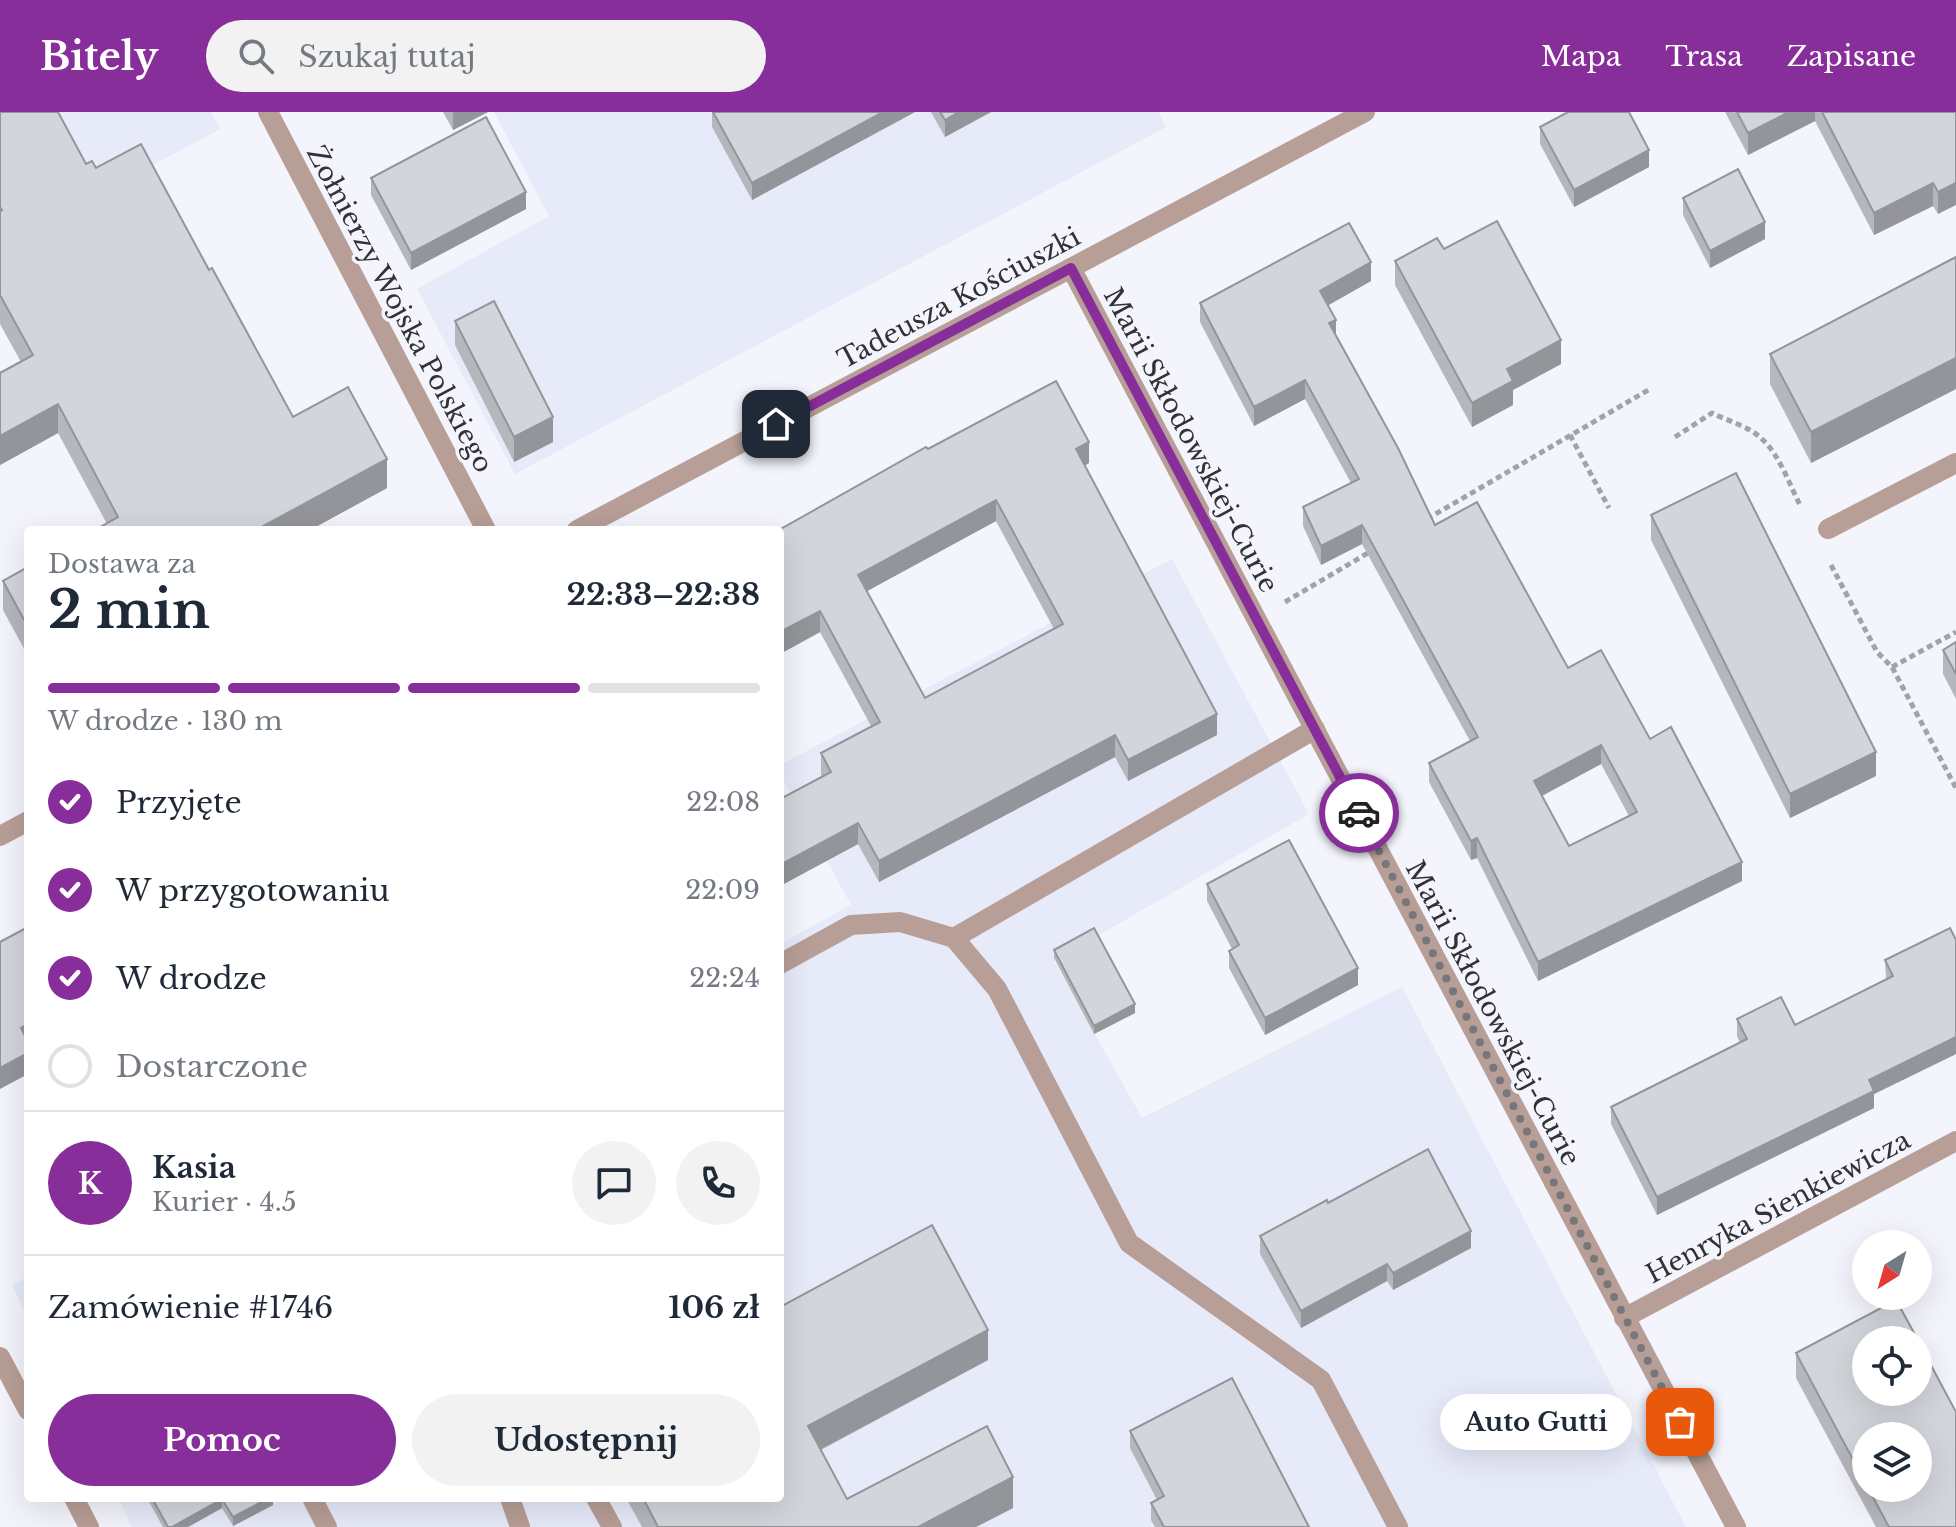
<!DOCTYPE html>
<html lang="pl">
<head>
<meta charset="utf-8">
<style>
  :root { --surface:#fff; --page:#f2f2f3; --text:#1f2937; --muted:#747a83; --line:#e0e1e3; --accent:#882e9a }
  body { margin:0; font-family:"Libre Baskerville",serif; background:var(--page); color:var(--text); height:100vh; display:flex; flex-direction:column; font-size:30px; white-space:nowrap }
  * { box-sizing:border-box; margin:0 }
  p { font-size:26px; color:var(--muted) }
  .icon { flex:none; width:44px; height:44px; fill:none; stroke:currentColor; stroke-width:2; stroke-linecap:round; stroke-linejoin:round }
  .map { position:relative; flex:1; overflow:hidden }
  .details { position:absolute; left:24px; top:414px; width:760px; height:976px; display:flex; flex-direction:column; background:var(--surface); border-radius:8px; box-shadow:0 8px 32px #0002 }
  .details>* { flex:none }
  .needle { width:52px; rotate:217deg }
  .fabs { position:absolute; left:1852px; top:1118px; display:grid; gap:16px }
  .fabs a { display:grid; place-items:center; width:80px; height:80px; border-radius:50%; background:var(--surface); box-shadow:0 8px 32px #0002; font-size:40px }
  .pin { position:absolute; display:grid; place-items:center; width:68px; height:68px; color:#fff; margin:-34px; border-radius:16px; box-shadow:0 4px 12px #0006 }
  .courier { position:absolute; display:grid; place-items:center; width:80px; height:80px; margin:-40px; border:6px solid #882e9a; border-radius:50%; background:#fff; color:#222; box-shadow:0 2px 10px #0007 }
  .bubble { position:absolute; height:56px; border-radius:28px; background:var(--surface); box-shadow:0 8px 32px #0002; font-size:26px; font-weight:700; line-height:56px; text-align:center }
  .overview em { font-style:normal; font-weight:700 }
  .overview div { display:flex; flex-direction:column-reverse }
  .overview { display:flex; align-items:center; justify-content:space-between; height:136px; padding:0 24px }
  h1 { font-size:52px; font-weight:700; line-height:60px }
  .bar { display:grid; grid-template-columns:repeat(4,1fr); gap:12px 8px; align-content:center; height:96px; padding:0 24px }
  .bar i { height:10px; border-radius:6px; background:var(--line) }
  .bar .selected { background:var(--accent) }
  .bar p { grid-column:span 4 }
  .line { display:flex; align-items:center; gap:20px; padding:0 24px; border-top:2px solid var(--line) }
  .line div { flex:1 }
  .round { display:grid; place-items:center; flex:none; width:84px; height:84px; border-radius:42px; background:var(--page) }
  ol { padding:0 24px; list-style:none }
  li { display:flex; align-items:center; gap:24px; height:88px }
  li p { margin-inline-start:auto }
  li .icon { padding:8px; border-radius:50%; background:var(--accent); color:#fff; stroke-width:4 }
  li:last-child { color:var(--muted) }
  li i { width:44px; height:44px; border:4px solid var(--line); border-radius:50% }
  .button { display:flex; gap:16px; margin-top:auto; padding:16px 24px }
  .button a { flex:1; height:92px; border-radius:48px; background:var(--accent); color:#fff; font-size:32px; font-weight:700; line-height:92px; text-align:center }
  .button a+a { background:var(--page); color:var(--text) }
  header { display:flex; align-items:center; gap:48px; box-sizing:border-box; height:112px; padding:0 40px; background:var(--accent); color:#fff }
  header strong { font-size:38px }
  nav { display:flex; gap:44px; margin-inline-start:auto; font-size:28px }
  .search { width:560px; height:72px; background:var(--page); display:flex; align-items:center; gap:20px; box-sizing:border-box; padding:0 28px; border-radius:44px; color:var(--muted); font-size:30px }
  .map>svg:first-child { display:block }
  .built { fill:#e7eaf9 }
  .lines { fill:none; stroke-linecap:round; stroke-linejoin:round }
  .path { stroke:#a2a3a9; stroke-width:5; stroke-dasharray:6 4; stroke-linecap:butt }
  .minor { stroke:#b79e96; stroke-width:20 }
  .wall { fill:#b5b7bd; fill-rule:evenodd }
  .shaded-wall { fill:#94959a }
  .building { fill:#d3d5dc; stroke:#94959a; stroke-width:2; fill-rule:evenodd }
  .done { stroke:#76767b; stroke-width:8; stroke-dasharray:0 14.4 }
  .route { stroke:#882e9a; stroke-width:10 }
  .labels { text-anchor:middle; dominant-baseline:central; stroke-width:7; stroke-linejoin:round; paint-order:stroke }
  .street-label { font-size:26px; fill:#323235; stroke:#f3f4fc }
</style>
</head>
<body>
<header>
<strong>Bitely</strong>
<div class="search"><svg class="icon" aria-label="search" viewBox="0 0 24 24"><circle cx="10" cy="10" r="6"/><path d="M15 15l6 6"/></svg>Szukaj tutaj</div>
<nav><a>Mapa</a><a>Trasa</a><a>Zapisane</a></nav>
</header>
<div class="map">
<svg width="1956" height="1415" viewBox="0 0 1956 1415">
  <rect width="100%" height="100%" fill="#f3f4fc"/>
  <g class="built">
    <path d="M0 0H211L220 17 0 136Z"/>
    <path d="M494 0H1159L1166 15 515 362 417 177 549 104Z"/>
    <path d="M1172 447 1309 702 1054 849 1142 1006 1402 875 1686 1415H132L118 1386H780V832L851 793 780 662V653Z"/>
    <path d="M28 1165V1206L12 1174Z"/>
  </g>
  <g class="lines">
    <g class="path">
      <path d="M1570 323 1609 396"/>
      <path d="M1675 325 1712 301C1728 309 1751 315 1763 328 1780 344 1790 374 1801 395"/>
      <path d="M1427 407 1650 277"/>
      <path d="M1831 453 1877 540 1892 555 1956 676"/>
      <path d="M1285 490 1373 438"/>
      <path d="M1892 555 1956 520"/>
    </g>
    <g class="minor">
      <path d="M268 0 486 418"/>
      <path d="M1071 156 1736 1415"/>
      <path d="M1828 417 1956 351"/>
      <path d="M577 418 1365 0"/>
      <path d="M0 724 28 709"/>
      <path d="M954 826 1315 617"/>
      <path d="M780 852 851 813 900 810 954 826 997 877 1129 1131 1321 1268 1398 1415"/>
      <path d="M1624 1206 1956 1029"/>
      <path d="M0 1245 28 1298"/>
      <path d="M74 1386 89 1415"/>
      <path d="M312 1386 327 1415"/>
      <path d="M510 1386 520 1415"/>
      <path d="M596 1386 612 1415"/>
    </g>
  </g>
  <g class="wall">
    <path d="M0 0 86 52 96 56 209 158 293 305 387 376 310 418H95L107 412 58 321 0 353V261L21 250 0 212Z"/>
    <path d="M443 0H488L453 18Z"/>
    <path d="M712 0H915L752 88 712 15Z"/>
    <path d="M931 0H991L945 25Z"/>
    <path d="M1725 0H1956L1938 102 1933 94 1874 123 1815 9 1748 43Z"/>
    <path d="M1540 15 1649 55 1574 95 1540 32Z"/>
    <path d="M371 66 526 97 411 158 371 83Z"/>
    <path d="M1683 86 1765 127 1710 156 1683 103Z"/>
    <path d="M1444 137 1561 252 1513 278V293L1472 315 1395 173V149Z"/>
    <path d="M1956 145V277L1811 351 1770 272V242Z"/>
    <path d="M1371 169 1328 193 1336 223 1435 413 1568 556 1650 627 1742 769 1538 869 1477 746 1471 748 1429 670V651L1470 629 1362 432 1321 453 1303 414V395L1351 371 1305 287 1254 314 1200 210V191ZM1601 652 1629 704 1569 734 1542 684Z"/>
    <path d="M455 209 553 330 514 350 455 233Z"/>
    <path d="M928 337 1089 351 1085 354 1217 623 1128 669 1115 645 879 770 858 732 780 774V687L822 665 821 662V641L871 614 820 520 780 542ZM996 409 1054 517 925 586 867 479Z"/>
    <path d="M1651 403 1876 664 1790 706 1651 428Z"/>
    <path d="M28 455V544L3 498V469Z"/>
    <path d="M1956 530V587L1943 562V538Z"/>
    <path d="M1207 772 1358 873 1265 923 1229 856V839L1232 837 1207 789Z"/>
    <path d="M1956 828V942L1874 982V996L1657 1103 1611 1012V995L1740 931 1737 924V907L1795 913 1886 867 1885 848Z"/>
    <path d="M1054 838 1135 901 1094 922 1054 846Z"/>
    <path d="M1328 1091 1471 1136 1393 1178 1387 1169 1301 1216 1260 1142V1124Z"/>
    <path d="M780 1195 988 1248 821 1338 847 1387 1013 1396 976 1415H642L626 1386H780Z"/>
    <path d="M1796 1241 1956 1415H1876L1796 1266ZM1866 1324 1918 1376H1866Z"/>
    <path d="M1130 1319 1309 1415H1155L1151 1408V1391L1157 1388 1130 1336Z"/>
    <path d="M147 1386H273V1393L233 1414 222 1396 188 1415H163Z"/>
  </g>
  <g class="shaded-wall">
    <path d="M453 0H488L453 18Z"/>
    <path d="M883 0H915L752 88V71Z"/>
    <path d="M959 0H991L945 25V8Z"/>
    <path d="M1789 0H1815V9L1748 43V21Z"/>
    <path d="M1649 38V55L1574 95V78Z"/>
    <path d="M1933 71V94L1874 123V101Z"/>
    <path d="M1956 71V93L1938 102V80Z"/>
    <path d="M526 80V97L411 158V141Z"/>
    <path d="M1765 110V127L1710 156V139Z"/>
    <path d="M1371 150V169L1320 198V179Z"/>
    <path d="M1336 208V227L1329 211Z"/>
    <path d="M1561 228V252L1513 278V293L1472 315V291L1507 257Z"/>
    <path d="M1956 246V277L1811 351V320Z"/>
    <path d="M1305 268V287L1254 314V295Z"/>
    <path d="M58 292V321L0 353V324Z"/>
    <path d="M553 305V330L514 350V325Z"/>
    <path d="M1089 330V351L1076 358V337Z"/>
    <path d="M387 347V376L310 418H256Z"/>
    <path d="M996 388V409L858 484V463Z"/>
    <path d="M1362 413V432L1321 453V434Z"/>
    <path d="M820 499V520L780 542V520Z"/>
    <path d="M1217 602V623L1128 669V648Z"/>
    <path d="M1115 623V645L879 770V749Z"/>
    <path d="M1601 633V652L1534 688V669Z"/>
    <path d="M1876 640V664L1790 706V682Z"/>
    <path d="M858 711V732L780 774V753Z"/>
    <path d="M1477 726V746L1471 748V729Z"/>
    <path d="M1742 750V769L1538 869V850Z"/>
    <path d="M1358 856V873L1265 923V906Z"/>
    <path d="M1135 892V901L1094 922V914Z"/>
    <path d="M28 912V933L21 916Z"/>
    <path d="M1956 925V942L1874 982V996L1657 1103V1085L1869 968Z"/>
    <path d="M28 941V962L0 977V956Z"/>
    <path d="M1471 1119V1136L1393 1178V1161Z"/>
    <path d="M1387 1152V1169L1301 1216V1199Z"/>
    <path d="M988 1218V1248L808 1344V1314Z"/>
    <path d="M1013 1365V1396L976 1415H918Z"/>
    <path d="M269 1386H273V1393L233 1414V1405Z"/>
    <path d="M222 1387V1396L188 1415H172Z"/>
  </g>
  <g class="building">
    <path d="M0 0H58L86 52 92 49 96 56 141 32 209 158 212 156 293 305 348 275 387 347 256 418H95L118 405 58 292 0 324V261L33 243 0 183V99L2 98 0 95Z"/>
    <path d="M713 0H883L752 71Z"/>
    <path d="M940 0H959L945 8Z"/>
    <path d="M1568 0H1629L1649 38 1574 78 1540 15Z"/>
    <path d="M1737 0H1789L1748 21Z"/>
    <path d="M1822 0H1956V71L1938 80 1933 71 1874 101Z"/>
    <path d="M486 5 526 80 411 141 371 66Z"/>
    <path d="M1738 57 1765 110 1710 139 1683 86Z"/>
    <path d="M1497 109 1561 228 1507 257 1513 269 1472 291 1395 149 1437 126 1444 137Z"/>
    <path d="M1349 111 1371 150 1320 179 1336 208 1329 211 1398 336 1435 413 1477 390 1568 556 1601 538 1650 627 1671 615 1742 750 1538 850 1477 726 1471 729 1429 651 1478 625 1362 413 1321 434 1303 395 1359 367 1305 268 1254 295 1200 191ZM1601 633 1637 700 1569 734 1534 669Z"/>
    <path d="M1956 145V246L1811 320 1770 242Z"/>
    <path d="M494 189 553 305 514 325 455 209Z"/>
    <path d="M1056 269 1089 330 1076 337 1217 602 1128 648 1115 623 879 749 858 711 780 753V687L831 660 821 641 880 610 820 499 780 520V418H779L926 335 928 337ZM996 388 1063 512 925 586 858 463Z"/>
    <path d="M1736 361 1876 640 1790 682 1651 403Z"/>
    <path d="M28 455V515L3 469Z"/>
    <path d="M1956 530V562L1943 538Z"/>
    <path d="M1289 728 1358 856 1265 906 1229 839 1239 833 1207 772Z"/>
    <path d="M28 815V912L21 916 28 930V941L0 956V830Z"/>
    <path d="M1094 816 1135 892 1094 914 1054 838Z"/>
    <path d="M1950 816 1956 828V925L1869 968 1874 979 1657 1085 1611 995 1747 927 1737 907 1781 885 1795 913 1893 864 1885 848Z"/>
    <path d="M1428 1037 1471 1119 1393 1161 1387 1152 1301 1199 1260 1124 1327 1088 1328 1091Z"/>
    <path d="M932 1113 988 1218 808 1314 847 1387 987 1314 1013 1365 918 1415H658L643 1386H780V1195Z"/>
    <path d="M1896 1188 1918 1228H1866V1280H1918V1229L1956 1300V1415H1889L1868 1376H1918V1324H1866V1372L1796 1241Z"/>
    <path d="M1232 1266 1309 1415H1164L1151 1391 1164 1384 1130 1319Z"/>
    <path d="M152 1386H269L233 1405 222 1387 172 1415H168Z"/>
  </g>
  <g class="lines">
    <path class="done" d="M1359 701 1680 1310"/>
    <path class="route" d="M776 312 1071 156 1359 701"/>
  </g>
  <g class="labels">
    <g class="street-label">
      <text transform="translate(959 186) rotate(-28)">Tadeusza Kościuszki</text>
      <text transform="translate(400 197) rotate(62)">Żołnierzy Wojska Polskiego</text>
      <text transform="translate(1191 328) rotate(62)">Marii Skłodowskiej-Curie</text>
      <text transform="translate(1493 901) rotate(62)">Marii Skłodowskiej-Curie</text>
      <text transform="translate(1778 1095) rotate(-28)">Henryka Sienkiewicza</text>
    </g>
  </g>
</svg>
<div class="fabs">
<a><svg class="needle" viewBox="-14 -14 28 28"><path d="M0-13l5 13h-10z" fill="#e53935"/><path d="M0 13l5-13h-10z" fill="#747a83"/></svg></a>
<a><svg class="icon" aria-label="locate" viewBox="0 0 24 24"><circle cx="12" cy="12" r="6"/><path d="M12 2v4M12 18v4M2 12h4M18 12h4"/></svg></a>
<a><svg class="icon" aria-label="layers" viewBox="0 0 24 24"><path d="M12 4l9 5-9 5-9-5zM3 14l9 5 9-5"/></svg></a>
</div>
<div class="pin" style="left:1680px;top:1310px;background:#ea580c"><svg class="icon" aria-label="bag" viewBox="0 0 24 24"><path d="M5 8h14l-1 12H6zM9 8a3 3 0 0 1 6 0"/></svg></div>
<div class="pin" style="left:776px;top:312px;background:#1f2937"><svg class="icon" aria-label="home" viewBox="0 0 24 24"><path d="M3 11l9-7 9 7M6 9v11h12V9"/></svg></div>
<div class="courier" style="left:1359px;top:701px"><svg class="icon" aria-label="car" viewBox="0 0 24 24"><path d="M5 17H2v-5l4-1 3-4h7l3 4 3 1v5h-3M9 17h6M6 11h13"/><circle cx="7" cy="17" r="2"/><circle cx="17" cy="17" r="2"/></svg></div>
<div class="bubble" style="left:1440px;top:1282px;width:192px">Auto Gutti</div>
<section class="details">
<div class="overview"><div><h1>2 min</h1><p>Dostawa za</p></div><em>22:33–22:38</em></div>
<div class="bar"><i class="selected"></i><i class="selected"></i><i class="selected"></i><i></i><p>W drodze · 130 m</p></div>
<ol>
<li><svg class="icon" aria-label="check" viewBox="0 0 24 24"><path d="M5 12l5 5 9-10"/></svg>Przyjęte<p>22:08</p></li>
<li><svg class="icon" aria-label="check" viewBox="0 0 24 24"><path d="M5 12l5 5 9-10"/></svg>W przygotowaniu<p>22:09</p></li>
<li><svg class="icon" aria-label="check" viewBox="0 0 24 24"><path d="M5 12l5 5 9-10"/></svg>W drodze<p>22:24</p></li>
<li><i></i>Dostarczone</li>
</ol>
<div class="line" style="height:144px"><b class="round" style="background:var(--accent);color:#fff">K</b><div><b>Kasia</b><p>Kurier · 4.5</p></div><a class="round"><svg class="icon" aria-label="chat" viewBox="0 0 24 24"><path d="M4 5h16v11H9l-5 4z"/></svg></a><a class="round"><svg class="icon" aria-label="phone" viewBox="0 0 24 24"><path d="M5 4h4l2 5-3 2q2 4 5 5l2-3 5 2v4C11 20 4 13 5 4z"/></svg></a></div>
<div class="line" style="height:104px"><div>Zamówienie #1746</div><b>106 zł</b></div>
<div class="button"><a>Pomoc</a><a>Udostępnij</a></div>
</section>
</div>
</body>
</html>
